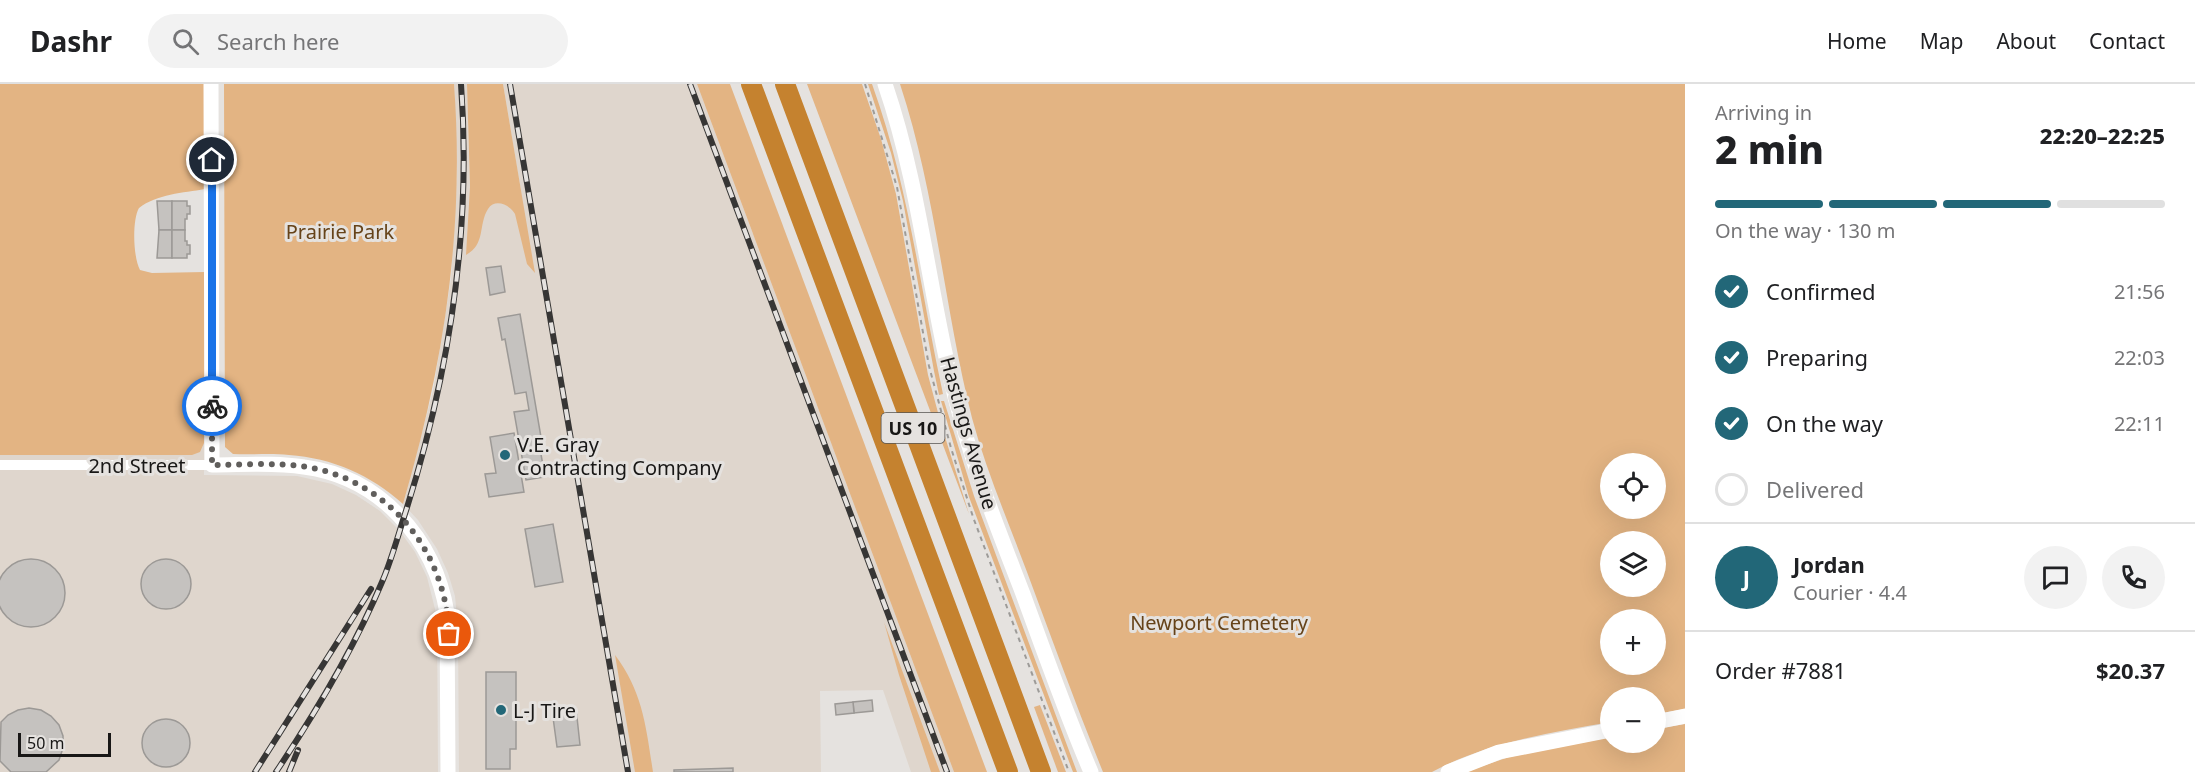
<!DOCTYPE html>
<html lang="en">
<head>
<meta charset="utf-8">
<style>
  :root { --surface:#fff; --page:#f2f2f2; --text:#202124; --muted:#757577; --line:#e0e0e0; --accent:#226778 }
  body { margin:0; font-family:"Noto Sans",sans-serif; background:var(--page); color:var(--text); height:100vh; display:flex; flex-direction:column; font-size:22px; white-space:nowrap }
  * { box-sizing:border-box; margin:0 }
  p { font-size:20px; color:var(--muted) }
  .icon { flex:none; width:33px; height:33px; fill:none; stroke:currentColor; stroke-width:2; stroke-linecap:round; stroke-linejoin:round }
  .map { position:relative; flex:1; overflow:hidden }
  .drawer { display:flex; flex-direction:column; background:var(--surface); width:510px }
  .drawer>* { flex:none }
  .tools { position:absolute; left:1600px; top:369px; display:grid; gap:12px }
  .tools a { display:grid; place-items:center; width:66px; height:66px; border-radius:50%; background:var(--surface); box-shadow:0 6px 24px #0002; font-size:30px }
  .scale { position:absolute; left:18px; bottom:15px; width:93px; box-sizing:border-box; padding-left:6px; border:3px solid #181716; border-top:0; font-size:16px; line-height:21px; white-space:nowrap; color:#181716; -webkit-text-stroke:4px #e5e2df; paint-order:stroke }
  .pin { position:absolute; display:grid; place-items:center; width:51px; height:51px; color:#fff; margin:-26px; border:3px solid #fff; border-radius:50%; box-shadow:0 2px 6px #0007 }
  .courier { position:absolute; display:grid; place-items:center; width:60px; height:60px; margin:-30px; border:4px solid #1a73e8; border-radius:50%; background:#fff; color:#222; box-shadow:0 2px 8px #0007 }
  .headline em { font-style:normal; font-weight:800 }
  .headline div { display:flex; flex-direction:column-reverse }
  .headline { display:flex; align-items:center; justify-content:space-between; height:102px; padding:0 30px }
  h1 { font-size:39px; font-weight:800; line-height:45px }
  .bar { display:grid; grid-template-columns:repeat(4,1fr); gap:9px 6px; align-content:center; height:72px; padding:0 30px }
  .bar i { height:8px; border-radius:4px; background:var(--line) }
  .bar .active { background:var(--accent) }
  .bar p { grid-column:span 4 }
  .line { display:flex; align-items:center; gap:15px; padding:0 30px; border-top:2px solid var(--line) }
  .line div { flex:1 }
  .round { display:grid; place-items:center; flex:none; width:63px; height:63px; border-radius:32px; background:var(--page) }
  ol { padding:0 30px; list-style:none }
  li { display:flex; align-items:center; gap:18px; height:66px }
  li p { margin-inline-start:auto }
  li .icon { padding:6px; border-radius:50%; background:var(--accent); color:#fff; stroke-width:4 }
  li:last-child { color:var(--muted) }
  li i { width:33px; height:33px; border:3px solid var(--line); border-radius:50% }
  header { display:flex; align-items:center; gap:36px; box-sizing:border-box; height:84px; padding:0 30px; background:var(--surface); border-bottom:2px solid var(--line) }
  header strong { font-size:28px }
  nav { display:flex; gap:33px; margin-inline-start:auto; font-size:21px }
  .search { width:420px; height:54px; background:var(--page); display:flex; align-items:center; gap:15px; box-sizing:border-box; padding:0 21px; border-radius:33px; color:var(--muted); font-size:22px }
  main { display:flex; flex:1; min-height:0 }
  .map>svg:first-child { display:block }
  .built { fill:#dfd6cd }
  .green { fill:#e3b483; fill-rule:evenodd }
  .building { fill:#c5c2bf; stroke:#9c9996; stroke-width:1.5 }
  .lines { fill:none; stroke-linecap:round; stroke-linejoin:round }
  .path { stroke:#9d9b98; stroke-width:2; stroke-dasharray:4.5 4.5; stroke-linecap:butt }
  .street { stroke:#fff; stroke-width:10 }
  .secondary { stroke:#fff; stroke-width:15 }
  .highway { stroke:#c5822f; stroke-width:20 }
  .rail-casing { stroke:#373635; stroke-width:6 }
  .rail { stroke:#e5e2df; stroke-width:4; stroke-dasharray:11; stroke-linecap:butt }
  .done { stroke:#605e5c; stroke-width:6; stroke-dasharray:0 10.8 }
  .route { stroke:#1a73e8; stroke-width:8 }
  .poi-dot { fill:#226778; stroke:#e5e2df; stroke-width:2 }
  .labels { text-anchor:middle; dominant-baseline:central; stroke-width:6; stroke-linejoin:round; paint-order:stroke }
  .shield { fill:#e5e2df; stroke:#565452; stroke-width:1.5 }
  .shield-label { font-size:18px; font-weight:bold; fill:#181716 }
  .park-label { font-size:20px; fill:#664319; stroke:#e5e2df }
  .street-label { font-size:20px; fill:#181716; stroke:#e5e2df }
  .poi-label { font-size:20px; fill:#181716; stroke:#e5e2df; text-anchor:start }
</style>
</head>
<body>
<header>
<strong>Dashr</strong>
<div class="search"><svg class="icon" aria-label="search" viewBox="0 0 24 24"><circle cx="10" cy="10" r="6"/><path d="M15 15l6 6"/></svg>Search here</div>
<nav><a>Home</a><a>Map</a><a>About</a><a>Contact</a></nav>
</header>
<main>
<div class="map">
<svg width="1685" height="688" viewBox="0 0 1685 688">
  <rect width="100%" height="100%" fill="#e5e2df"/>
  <g class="built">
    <path d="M0 0 133 106V191H205L204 391 297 392 332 400 356 411 380 427 399 446 415 468 427 493 437 533 438 688H0Z"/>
    <path d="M454 0H467L470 108 521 107 503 0H697L954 688H911L883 606 820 607 821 688H459L458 545 455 512 448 489 437 465 418 436 403 420 433 307 451 195 457 96Z"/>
  </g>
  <g class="green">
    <path d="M0 0H204L205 105C183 109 157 110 139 124 132 136 133 173 140 186L152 189 205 188 204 359 200 368 192 371H0Z"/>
    <path d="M224 0H454C465 147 444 279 403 420 371 391 332 374 289 371 271 369 252 371 233 370L225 363Z"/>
    <path d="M467 0H503L535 189 527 180 515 130C510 121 495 114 488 125 478 141 486 160 466 171L470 103Z"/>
    <path d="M697 0H730L987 688H954Z"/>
    <path d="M807 0H862L881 55 896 110 928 291 941 340 969 430Z"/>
    <path d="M868 0H872C909 102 920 205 943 310L939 311 934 287 903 117 891 69Z"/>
    <path d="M900 0H1685V625L1656 630V614H1611V638C1549 649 1488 658 1432 688H1103C1076 622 1052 555 1027 488 1008 437 986 386 972 334 944 223 936 109 900 0ZM1611 380H1656V424H1611ZM1611 458H1656V502H1611ZM1611 536H1656V580H1611Z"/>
    <path d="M941 317H944L974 412 1077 688H1073L969 413Z"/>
    <path d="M884 538 934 672 940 688H931L899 591Z"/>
    <path d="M615 571C643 608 646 643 653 688H635Z"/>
    <path d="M1040 621 1066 688H1058L1034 623Z"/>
    <path d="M1685 640V688H1465L1509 673 1611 653V658H1656V645Z"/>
  </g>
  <g class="building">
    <path d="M157 117H172V146H159Z"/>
    <path d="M172 117H187V122H190V130H187V135H185V146H172Z"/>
    <path d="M159 146H172V174H157Z"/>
    <path d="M172 146H185V157H187V161H190V170H187V174H172Z"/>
    <path d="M501 182 505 208 490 211 486 184Z"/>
    <path d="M520 230 542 359H539L545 393 526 396 514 328 529 326 526 308 515 310 505 255 502 256 498 234Z"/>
    <path d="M514 349 524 408 489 413 485 390 496 389 490 353Z"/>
    <path d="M553 440 563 498 535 503 525 445Z"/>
    <circle cx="31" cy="509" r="34"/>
    <circle cx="166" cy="500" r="25"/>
    <path d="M486 588H516V665H510V685H486Z"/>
    <path d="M872 616 873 627 854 629 853 618Z"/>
    <path d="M853 618 854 629 836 631 835 620Z"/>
    <path d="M29 624 41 626 51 632 59 641 63 652V664L59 676 46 688H11L0 677 1 638 8 631 18 626Z"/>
    <path d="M576 624 580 661 557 663 552 626Z"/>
    <circle cx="166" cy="659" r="24"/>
    <path d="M733 684V688H674V686Z"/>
  </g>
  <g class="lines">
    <path class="path" d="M865 0 897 103 929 282 951 364 973 433 1069 688"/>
    <path class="street" d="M0 381H212"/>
    <g class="secondary">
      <path d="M211 0 212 381C242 381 274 378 304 383 380 393 435 455 447 529L448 688"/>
      <path d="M885 0C920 102 929 209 955 313 972 381 998 445 1023 510 1045 570 1066 630 1091 688"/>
      <path d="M1656 638 1685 632"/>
      <path d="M1448 688 1499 668 1611 646"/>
    </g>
    <g class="highway">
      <path d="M751 0 1008 688"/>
      <path d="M785 0 1041 688"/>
    </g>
    <g class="rail-casing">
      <g id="rail">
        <path d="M510 0 628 688"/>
        <path d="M690 0 947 688"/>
        <path d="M255 688 371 505"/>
        <path d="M276 688C316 628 354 565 382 498 391 477 397 455 404 433 449 293 472 148 461 0"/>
        <path d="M289 688 298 666"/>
      </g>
    </g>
    <use href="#rail" class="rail"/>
  </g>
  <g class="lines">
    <path class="done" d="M212 322V381C243 381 277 378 308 383 390 398 446 468 449 550"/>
    <path class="route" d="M212 322V76"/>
  </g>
  <g class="poi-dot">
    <circle cx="505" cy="371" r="6"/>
    <circle cx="501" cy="626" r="6"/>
  </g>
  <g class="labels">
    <rect class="shield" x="881.5" y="329" width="63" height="30" rx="4.5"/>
    <g class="shield-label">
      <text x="913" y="344">US 10</text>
    </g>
    <g class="park-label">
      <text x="340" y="147">Prairie Park</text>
      <text x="1219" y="538">Newport Cemetery</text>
    </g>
    <g class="street-label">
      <text transform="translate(969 349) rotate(74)">Hastings Avenue</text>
      <text x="137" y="381">2nd Street</text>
    </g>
    <g class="poi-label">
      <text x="517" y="360">V.E. Gray<tspan x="517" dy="23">Contracting Company</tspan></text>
      <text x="513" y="626">L-J Tire</text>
    </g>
  </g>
</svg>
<div class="tools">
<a><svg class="icon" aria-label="locate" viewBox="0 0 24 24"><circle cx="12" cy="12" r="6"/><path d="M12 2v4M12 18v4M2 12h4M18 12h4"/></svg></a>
<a><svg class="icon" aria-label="layers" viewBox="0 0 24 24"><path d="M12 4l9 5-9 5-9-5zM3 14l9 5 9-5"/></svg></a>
<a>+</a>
<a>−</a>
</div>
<div class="scale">50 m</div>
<div class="pin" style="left:449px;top:550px;background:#ea580c"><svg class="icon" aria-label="bag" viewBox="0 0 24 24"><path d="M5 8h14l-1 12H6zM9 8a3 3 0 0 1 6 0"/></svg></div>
<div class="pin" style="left:212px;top:76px;background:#1f2937"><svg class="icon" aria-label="home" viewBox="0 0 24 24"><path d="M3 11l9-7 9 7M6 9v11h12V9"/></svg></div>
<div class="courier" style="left:212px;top:322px"><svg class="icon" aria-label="bike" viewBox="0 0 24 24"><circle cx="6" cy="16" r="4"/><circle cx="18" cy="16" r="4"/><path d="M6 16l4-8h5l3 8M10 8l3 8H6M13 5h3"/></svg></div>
</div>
<section class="drawer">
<div class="headline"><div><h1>2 min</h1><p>Arriving in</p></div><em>22:20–22:25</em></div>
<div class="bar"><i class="active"></i><i class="active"></i><i class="active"></i><i></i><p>On the way · 130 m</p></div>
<ol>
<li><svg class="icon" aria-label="check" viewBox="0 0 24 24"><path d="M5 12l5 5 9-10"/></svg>Confirmed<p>21:56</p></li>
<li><svg class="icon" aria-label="check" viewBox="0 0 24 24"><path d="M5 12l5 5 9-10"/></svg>Preparing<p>22:03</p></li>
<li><svg class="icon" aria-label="check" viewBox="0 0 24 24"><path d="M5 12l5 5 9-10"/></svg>On the way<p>22:11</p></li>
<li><i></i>Delivered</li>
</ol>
<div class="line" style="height:108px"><b class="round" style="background:var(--accent);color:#fff">J</b><div><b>Jordan</b><p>Courier · 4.4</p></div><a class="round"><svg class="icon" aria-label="chat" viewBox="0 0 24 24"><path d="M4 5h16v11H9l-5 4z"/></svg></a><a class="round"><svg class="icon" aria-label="phone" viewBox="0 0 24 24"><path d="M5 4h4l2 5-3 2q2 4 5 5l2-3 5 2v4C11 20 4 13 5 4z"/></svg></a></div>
<div class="line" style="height:78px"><div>Order #7881</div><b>$20.37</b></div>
</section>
</main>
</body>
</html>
